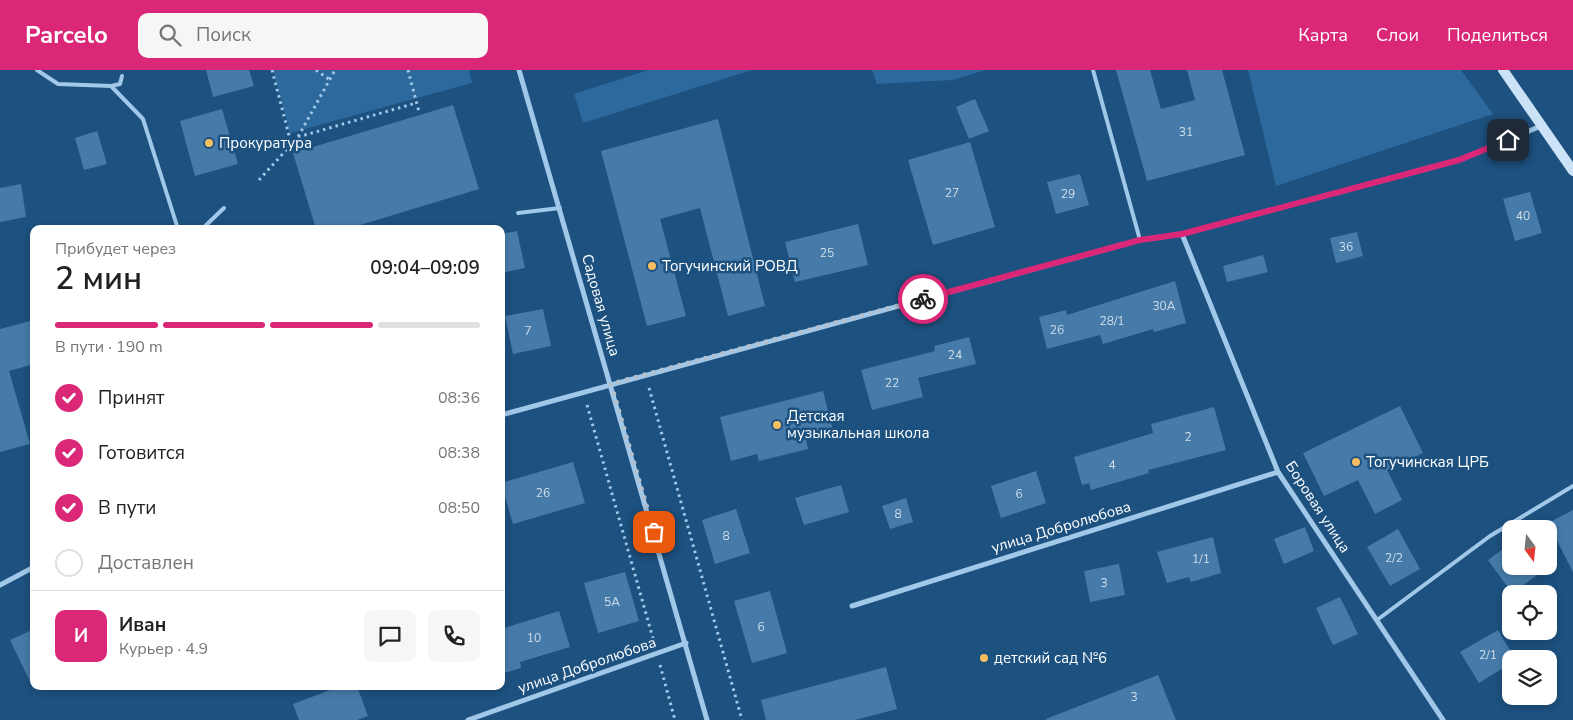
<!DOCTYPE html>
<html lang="ru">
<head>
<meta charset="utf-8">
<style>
  :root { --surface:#fff; --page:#f6f6f6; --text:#222; --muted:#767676; --line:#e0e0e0; --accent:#db2777 }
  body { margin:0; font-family:"Nunito Sans",sans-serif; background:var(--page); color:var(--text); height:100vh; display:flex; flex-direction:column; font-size:19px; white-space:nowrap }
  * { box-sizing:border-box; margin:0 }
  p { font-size:16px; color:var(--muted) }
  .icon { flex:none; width:28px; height:28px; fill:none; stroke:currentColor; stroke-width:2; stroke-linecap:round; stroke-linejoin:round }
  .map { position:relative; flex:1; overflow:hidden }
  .sheet { position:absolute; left:30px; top:155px; width:475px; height:465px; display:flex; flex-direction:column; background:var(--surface); border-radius:10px; box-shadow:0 2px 8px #0003 }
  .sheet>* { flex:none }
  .needle { width:32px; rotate:165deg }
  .tools { position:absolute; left:1502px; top:450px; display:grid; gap:10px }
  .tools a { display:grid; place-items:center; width:55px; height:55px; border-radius:10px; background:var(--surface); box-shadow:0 2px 8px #0003; font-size:25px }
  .pin { position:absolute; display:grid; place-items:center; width:42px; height:42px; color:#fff; margin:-21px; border-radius:10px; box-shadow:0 2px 8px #0006 }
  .courier { position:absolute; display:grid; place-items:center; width:50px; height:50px; margin:-25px; border:4px solid #db2777; border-radius:50%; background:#fff; color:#222; box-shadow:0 1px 6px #0007 }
  .summary em { font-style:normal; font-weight:600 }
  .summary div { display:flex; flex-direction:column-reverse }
  .summary { display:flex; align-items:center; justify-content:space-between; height:85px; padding:0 25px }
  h1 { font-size:32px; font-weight:600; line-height:38px }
  .bar { display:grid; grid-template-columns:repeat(4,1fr); gap:8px 5px; align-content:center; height:60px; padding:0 25px }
  .bar i { height:6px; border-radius:4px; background:var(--line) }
  .bar .active { background:var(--accent) }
  .bar p { grid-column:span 4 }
  .line { display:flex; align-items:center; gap:12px; padding:0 25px; border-top:1px solid var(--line) }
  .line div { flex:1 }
  .round { display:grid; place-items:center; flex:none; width:52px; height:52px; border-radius:10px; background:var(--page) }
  ol { padding:0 25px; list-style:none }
  li { display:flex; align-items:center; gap:15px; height:55px }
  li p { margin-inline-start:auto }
  li .icon { padding:5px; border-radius:50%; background:var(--accent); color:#fff; stroke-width:4 }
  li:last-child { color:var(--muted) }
  li i { width:28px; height:28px; border:2px solid var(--line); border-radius:50% }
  header { display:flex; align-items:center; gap:30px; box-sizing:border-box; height:70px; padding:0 25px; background:var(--accent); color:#fff }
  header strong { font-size:24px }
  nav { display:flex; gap:28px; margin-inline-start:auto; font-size:18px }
  .search { width:350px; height:45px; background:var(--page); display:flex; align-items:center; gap:12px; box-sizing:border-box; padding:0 18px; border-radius:10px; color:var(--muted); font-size:19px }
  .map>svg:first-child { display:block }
  .green { fill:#2d699c }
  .building { fill:#467ba9 }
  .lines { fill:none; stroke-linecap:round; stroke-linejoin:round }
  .path { stroke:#a1c8e8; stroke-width:3; stroke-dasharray:2.5 4; stroke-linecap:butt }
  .lane { stroke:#a1c8e8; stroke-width:4 }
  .street { stroke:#a1c8e8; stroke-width:5 }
  .secondary { stroke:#cce2f7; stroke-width:10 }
  .done { stroke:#b0c2d2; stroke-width:5; stroke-dasharray:0 9 }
  .route { stroke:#db2777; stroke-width:6 }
  .poi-dot { fill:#f8be60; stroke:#1d517f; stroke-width:2 }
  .labels { text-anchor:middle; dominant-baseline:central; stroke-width:5; stroke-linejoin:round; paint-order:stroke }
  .number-label { font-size:12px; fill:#d1deea }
  .poi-label { font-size:15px; fill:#fff; stroke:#1d517f; text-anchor:start }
  .street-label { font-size:15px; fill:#fff; stroke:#1d517f }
</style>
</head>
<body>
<header>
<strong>Parcelo</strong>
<div class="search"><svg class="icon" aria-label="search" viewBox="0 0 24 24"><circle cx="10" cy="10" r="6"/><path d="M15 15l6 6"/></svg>Поиск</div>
<nav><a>Карта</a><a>Слои</a><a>Поделиться</a></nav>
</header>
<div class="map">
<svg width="1573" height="650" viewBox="0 0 1573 650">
  <rect width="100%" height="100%" fill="#1d517f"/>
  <g class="green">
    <path d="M273 0H469L472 13 290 63Z"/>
    <path d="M648 0H752L583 53 574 24Z"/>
    <path d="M872 0H985L953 10 877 14Z"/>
    <path d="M1248 0H1461L1493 44 1276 116Z"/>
  </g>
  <g class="building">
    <path d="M206 0H249L254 16 213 27Z"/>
    <path d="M1116 0H1150L1161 39 1195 30 1187 0H1222L1245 85 1147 111Z"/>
    <path d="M975 29 989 61 969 69 956 37Z"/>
    <path d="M453 35 479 119 347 159H316L293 83Z"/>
    <path d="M222 39 238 94 195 106 180 51Z"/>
    <path d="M718 49 765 236 728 246 700 138 660 149 686 246 647 256 601 81Z"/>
    <path d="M97 61 107 94 84 100 75 68Z"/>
    <path d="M970 72 995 157 933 175 908 90Z"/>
    <path d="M1080 104 1089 135 1056 144 1047 112Z"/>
    <path d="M21 114 26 147 0 152V118Z"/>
    <path d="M1530 122 1542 163 1515 171 1503 129Z"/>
    <path d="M858 154 868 195 795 212 785 172Z"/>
    <path d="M517 161 525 198 501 203V164Z"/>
    <path d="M1357 162 1363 186 1336 193 1330 168Z"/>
    <path d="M1263 185 1268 202 1227 212 1223 196Z"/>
    <path d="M1175 211 1186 253 1154 262 1153 259 1103 274 1100 265 1047 279 1039 247 1066 240 1067 245Z"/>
    <path d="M543 239 551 276 513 284 505 246Z"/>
    <path d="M34 250V294L9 301 30 374 0 382V259Z"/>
    <path d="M969 267 976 294 918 308 923 327 872 340 861 300 935 281 934 276Z"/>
    <path d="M823 321 834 364 806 370 808 379 759 391 757 384 731 391 720 347Z"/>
    <path d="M1400 336 1423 383 1387 400 1402 430 1375 444 1358 410 1324 426 1303 383Z"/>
    <path d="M1214 337 1226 380 1148 400 1149 403 1091 420 1089 413 1082 415 1074 387 1153 363 1151 354Z"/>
    <path d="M573 392 585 433 513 454 501 413Z"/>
    <path d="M1036 401 1046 433 1001 448 991 416Z"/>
    <path d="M841 415 849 442 804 455 795 428Z"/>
    <path d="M906 428 913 452 890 459 882 436Z"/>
    <path d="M736 439 750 483 715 494 702 450Z"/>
    <path d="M1573 440V502L1548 453Z"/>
    <path d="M1305 457 1314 481 1284 494 1274 469Z"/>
    <path d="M1398 459 1420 499 1390 516 1367 477Z"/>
    <path d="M1213 467 1221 503 1191 512 1189 507 1167 513 1157 482Z"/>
    <path d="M1511 473V496H1550L1512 523 1488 490Z"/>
    <path d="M1119 494 1125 525 1090 532 1084 501Z"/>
    <path d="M625 502 639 551 598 563 584 513Z"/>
    <path d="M770 521 787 583 752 593 734 531Z"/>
    <path d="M1340 527 1358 564 1333 575 1316 538Z"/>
    <path d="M559 541 570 577 520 592 521 598 501 604V559Z"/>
    <path d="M34 559V620L10 570Z"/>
    <path d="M1498 560 1515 589H1511V593L1479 613 1460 582Z"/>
    <path d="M886 597 897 639 855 650H766L761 630Z"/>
    <path d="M1158 605 1176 650H1046V649Z"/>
    <path d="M341 616H357L368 646 357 650H299L293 634Z"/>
  </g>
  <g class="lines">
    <g class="path">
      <path d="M272 0 291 73"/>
      <path d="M316 0 330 10"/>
      <path d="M408 0 419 42"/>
      <path d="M298 67 416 33"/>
      <path d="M259 110 298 67 335 0"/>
      <path d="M649 318 742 650"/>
      <path d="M587 335 654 572"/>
      <path d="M660 595 675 650"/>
    </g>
    <g class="lane">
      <path d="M37 0 58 14 111 16 143 49 178 159"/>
      <path d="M1093 0 1140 170"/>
      <path d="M111 16 120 14 122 6"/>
      <path d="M518 143 560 138"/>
      <path d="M202 159 224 138"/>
      <path d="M1377 550 1490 466 1573 416"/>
    </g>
    <g class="street">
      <path d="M519 0 707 650"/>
      <path d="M1182 164 1278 402 1443 650"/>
      <path d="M501 345 1140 170 1182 164 1459 90 1541 56"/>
      <path d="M0 515 34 497"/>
      <path d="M852 536 1278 402"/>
      <path d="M468 650 686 573"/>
    </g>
    <path class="secondary" d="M1503 0 1573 101"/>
  </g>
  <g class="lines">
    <path class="done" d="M654 462 611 314 923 229"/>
    <path class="route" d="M923 229 1140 170 1182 164 1459 90 1508 70"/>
  </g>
  <g class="poi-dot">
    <circle cx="209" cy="73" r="5"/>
    <circle cx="652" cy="196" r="5"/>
    <circle cx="777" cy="355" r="5"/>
    <circle cx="1356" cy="392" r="5"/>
    <circle cx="984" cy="588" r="5"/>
  </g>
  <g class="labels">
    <g class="number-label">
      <text x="1186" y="62">31</text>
      <text x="952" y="123">27</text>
      <text x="1068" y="124">29</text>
      <text x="1523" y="146">40</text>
      <text x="1346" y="177">36</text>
      <text x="827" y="183">25</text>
      <text x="1164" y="236">30А</text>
      <text x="1112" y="251">28/1</text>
      <text x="1057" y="260">26</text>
      <text x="528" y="261">7</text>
      <text x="955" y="285">24</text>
      <text x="892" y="313">22</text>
      <text x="1188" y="367">2</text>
      <text x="1112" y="395">4</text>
      <text x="543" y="423">26</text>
      <text x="1019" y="424">6</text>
      <text x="898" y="444">8</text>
      <text x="726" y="466">8</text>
      <text x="1394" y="488">2/2</text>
      <text x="1201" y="489">1/1</text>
      <text x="1104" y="513">3</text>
      <text x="612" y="532">5А</text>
      <text x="761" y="557">6</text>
      <text x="534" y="568">10</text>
      <text x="1488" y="585">2/1</text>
      <text x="1134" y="627">3</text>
    </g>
    <g class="poi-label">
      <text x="219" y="73">Прокуратура</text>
      <text x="662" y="196">Тогучинский РОВД</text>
      <text x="787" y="346">Детская<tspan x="787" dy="17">музыкальная школа</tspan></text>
      <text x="1366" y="392">Тогучинская ЦРБ</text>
      <text x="994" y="588">детский сад №6</text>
    </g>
    <g class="street-label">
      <text transform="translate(601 235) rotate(74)">Садовая улица</text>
      <text transform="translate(1318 437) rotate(57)">Боровая улица</text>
      <text transform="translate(1061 457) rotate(-17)">улица Добролюбова</text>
      <text transform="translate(587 595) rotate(-19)">улица Добролюбова</text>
    </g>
  </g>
</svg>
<div class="tools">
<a><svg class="needle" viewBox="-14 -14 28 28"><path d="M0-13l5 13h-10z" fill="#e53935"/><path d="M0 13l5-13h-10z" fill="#767676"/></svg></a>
<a><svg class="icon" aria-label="locate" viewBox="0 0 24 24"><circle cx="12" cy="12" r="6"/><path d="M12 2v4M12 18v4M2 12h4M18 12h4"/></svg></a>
<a><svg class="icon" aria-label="layers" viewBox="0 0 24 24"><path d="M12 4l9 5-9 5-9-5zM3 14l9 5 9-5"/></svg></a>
</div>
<div class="pin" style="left:654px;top:462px;background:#ea580c"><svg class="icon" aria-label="bag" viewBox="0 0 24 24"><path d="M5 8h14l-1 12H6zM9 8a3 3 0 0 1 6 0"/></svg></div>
<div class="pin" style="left:1508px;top:70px;background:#1f2937"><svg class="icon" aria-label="home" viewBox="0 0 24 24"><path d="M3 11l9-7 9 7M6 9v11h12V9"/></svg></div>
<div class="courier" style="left:923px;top:229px"><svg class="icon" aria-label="bike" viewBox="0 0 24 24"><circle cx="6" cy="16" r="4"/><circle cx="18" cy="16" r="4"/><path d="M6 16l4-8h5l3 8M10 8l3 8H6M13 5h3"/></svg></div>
<section class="sheet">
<div class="summary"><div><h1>2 мин</h1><p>Прибудет через</p></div><em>09:04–09:09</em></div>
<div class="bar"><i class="active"></i><i class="active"></i><i class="active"></i><i></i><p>В пути · 190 m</p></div>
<ol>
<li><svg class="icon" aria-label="check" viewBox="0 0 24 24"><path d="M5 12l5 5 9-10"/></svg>Принят<p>08:36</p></li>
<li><svg class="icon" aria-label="check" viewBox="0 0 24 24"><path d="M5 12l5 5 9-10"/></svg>Готовится<p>08:38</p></li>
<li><svg class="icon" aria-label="check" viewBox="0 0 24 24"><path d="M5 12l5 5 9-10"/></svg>В пути<p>08:50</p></li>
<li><i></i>Доставлен</li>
</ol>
<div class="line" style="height:90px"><b class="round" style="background:var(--accent);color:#fff">И</b><div><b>Иван</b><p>Курьер · 4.9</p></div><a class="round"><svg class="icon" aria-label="chat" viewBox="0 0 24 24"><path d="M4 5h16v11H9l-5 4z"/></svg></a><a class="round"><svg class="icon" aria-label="phone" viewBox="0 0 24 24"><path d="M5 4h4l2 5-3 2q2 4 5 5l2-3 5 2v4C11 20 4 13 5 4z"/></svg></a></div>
</section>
</div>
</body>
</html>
